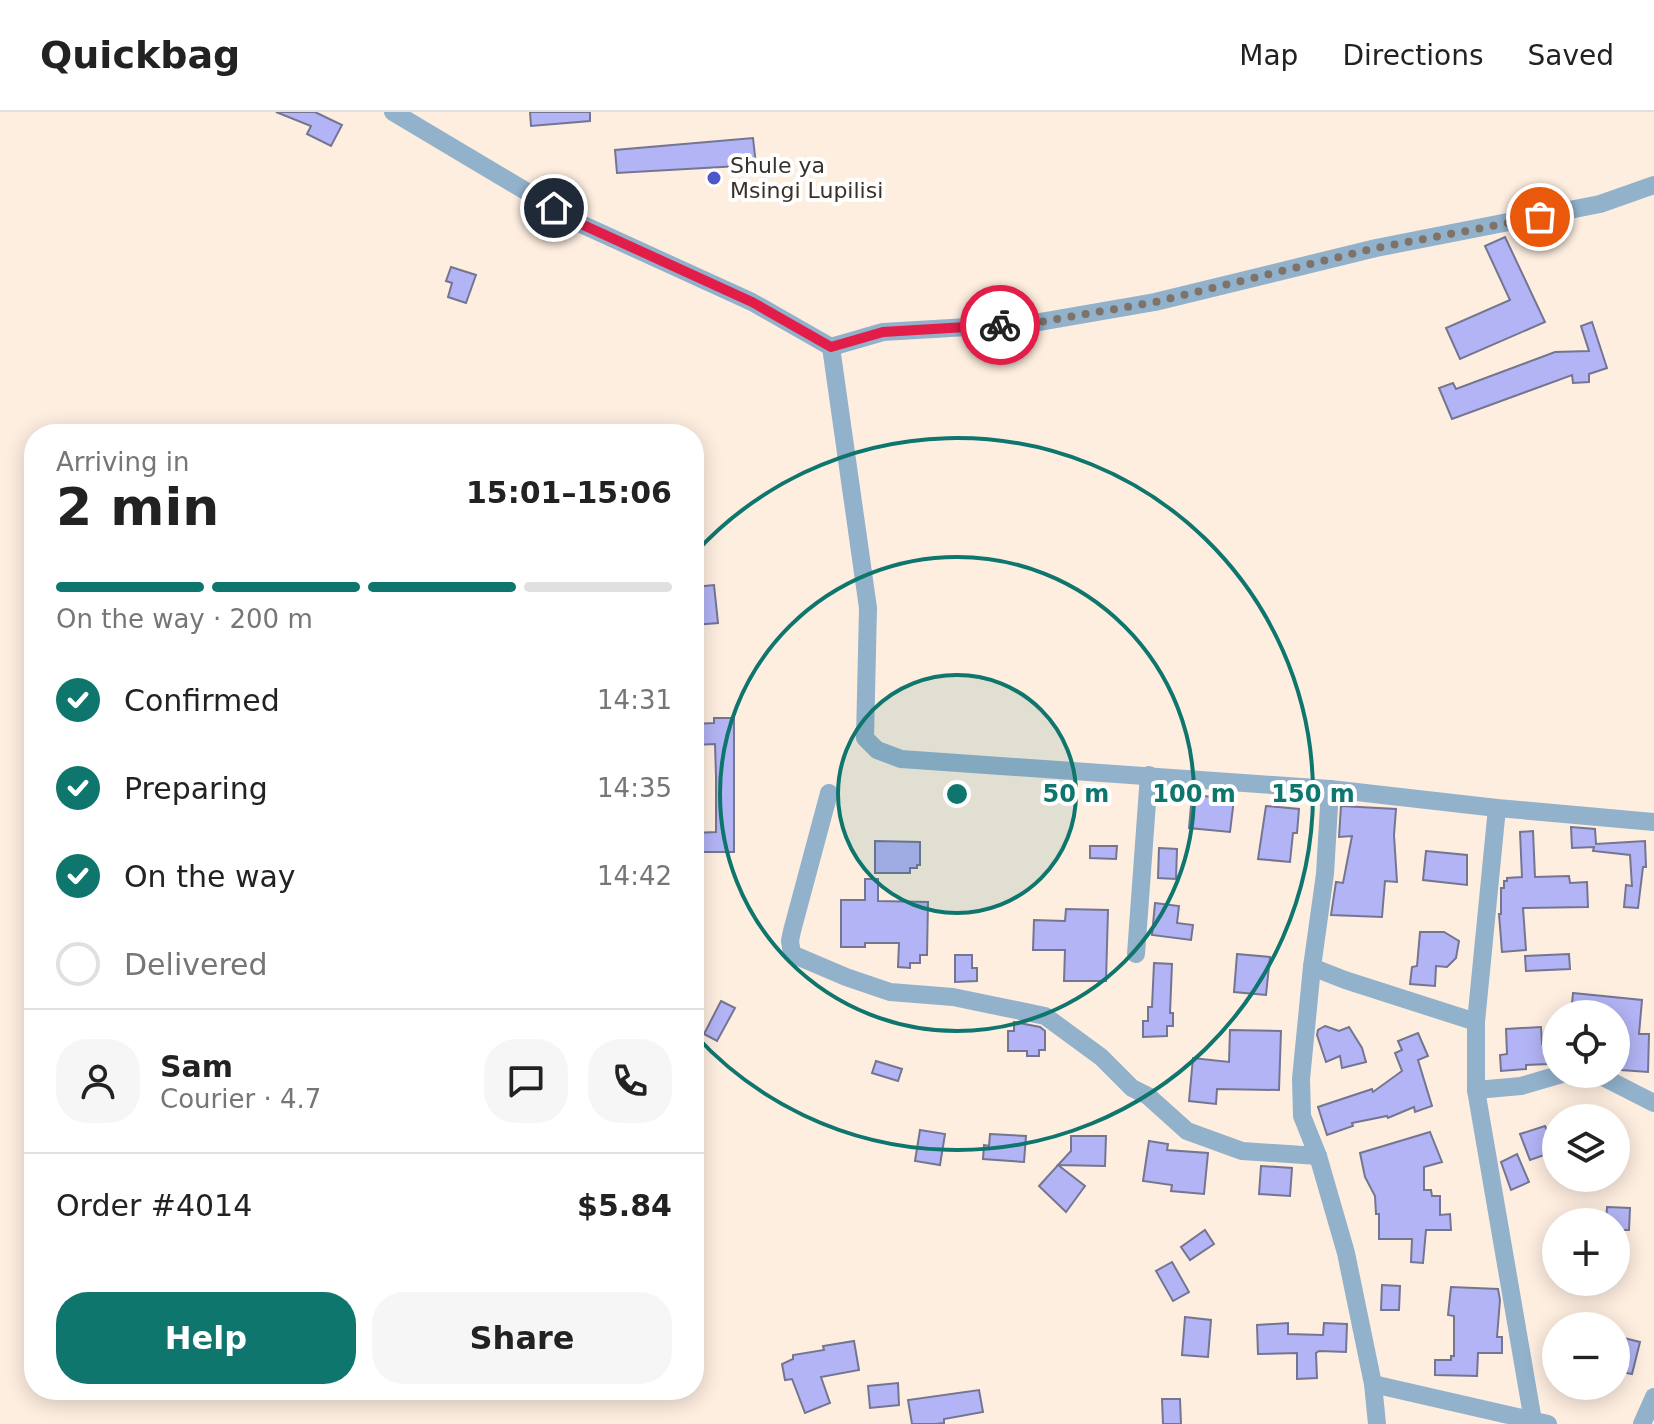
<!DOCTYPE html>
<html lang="en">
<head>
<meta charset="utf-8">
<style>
  :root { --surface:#fff; --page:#f6f6f6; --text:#222; --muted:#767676; --line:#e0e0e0; --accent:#0f766e }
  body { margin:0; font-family:"DejaVu Sans",sans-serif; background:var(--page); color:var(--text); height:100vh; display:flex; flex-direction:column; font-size:30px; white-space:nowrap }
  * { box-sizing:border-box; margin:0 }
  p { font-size:26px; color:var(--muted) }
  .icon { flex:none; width:44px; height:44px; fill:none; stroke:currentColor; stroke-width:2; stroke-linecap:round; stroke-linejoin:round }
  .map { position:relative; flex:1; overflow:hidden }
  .drawer { position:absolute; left:24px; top:312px; width:680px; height:976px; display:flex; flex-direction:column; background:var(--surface); border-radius:32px; box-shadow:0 4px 20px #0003 }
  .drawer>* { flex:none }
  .tools { position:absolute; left:1542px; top:888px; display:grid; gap:16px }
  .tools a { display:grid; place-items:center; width:88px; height:88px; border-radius:50%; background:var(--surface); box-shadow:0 4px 20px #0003; font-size:40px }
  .pin { position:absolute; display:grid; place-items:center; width:68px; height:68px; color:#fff; margin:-34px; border:4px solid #fff; border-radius:50%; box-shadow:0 2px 8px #0007 }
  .courier { position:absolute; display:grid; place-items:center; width:80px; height:80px; margin:-40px; border:6px solid #e11d48; border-radius:50%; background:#fff; color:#222; box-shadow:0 2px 10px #0007 }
  .head em { font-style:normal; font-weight:600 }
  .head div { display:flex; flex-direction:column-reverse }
  .head { display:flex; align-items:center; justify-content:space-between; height:136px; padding:0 32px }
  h1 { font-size:52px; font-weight:600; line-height:60px }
  .bar { display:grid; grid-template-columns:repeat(4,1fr); gap:12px 8px; align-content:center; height:96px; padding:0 32px }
  .bar i { height:10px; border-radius:6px; background:var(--line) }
  .bar .current { background:var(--accent) }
  .bar p { grid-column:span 4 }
  .line { display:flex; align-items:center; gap:20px; padding:0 32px; border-top:2px solid var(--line) }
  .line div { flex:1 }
  .round { display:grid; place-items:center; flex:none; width:84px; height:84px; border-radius:32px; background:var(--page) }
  ol { padding:0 32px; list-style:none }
  li { display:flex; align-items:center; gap:24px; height:88px }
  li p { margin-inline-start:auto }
  li .icon { padding:8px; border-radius:50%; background:var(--accent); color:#fff; stroke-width:4 }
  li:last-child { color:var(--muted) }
  li i { width:44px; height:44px; border:4px solid var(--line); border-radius:50% }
  .action { display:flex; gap:16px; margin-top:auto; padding:16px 32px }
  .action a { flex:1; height:92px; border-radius:32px; background:var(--accent); color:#fff; font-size:32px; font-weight:600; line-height:92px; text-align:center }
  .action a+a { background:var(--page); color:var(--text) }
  header { display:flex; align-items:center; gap:48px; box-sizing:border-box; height:112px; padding:0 40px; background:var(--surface); border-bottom:2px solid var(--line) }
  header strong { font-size:38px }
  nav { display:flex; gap:44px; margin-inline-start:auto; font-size:28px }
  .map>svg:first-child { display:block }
  .building { fill:#b3b4f5; stroke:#747591; stroke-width:2 }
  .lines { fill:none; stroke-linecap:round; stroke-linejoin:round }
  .minor { stroke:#92b1cb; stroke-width:18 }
  .done { stroke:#7f7268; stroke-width:8; stroke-dasharray:0 14.4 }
  .route { stroke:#e11d48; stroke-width:10 }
  .ring { fill:none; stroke:#0f766e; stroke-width:4 }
  .poi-dot { fill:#4e56cc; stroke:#fff; stroke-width:3 }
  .labels { text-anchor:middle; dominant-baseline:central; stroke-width:8; stroke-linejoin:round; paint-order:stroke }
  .poi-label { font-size:22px; fill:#3b3027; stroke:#fff; text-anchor:start }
  .centre { fill:#0f766e; stroke:#fff; stroke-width:4 }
  .ring-label { font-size:24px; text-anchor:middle; font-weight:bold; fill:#0f766e; stroke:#fff; stroke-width:8; stroke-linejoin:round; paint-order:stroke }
</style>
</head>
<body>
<header>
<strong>Quickbag</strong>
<nav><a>Map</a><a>Directions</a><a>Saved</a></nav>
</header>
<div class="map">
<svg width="1654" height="1312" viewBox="0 0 1654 1312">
  <rect width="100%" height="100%" fill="#feeee0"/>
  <g class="building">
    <path d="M276 0H315L342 13 331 34 307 22 311 14Z"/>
    <path d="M530 0H590V9L531 14Z"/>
    <path d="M753 26 756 53 617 61 615 38Z"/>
    <path d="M1505 125 1545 210 1460 247 1446 216 1510 188 1485 134Z"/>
    <path d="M451 155 476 163 466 191 448 185 452 171 446 169Z"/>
    <path d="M1592 210 1607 256 1589 262V270L1573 271 1572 263 1452 307 1439 276 1453 271 1456 277 1555 240 1589 239 1581 214Z"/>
    <path d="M714 473 718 511 694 513V475Z"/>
    <path d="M714 606H734V740H694V721L716 720V665L715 632 694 633V612L714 611Z"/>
    <path d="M1192 683 1234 687 1230 720 1189 716Z"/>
    <path d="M1266 694 1299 697 1297 721H1293L1290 750 1258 747Z"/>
    <path d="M1341 694 1396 697 1394 723 1397 770 1385 769 1382 805 1331 803 1336 770 1343 771 1352 724 1339 725Z"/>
    <path d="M1571 715 1595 717 1596 732 1645 729 1646 755H1643L1638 796 1624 795 1626 773 1632 774 1630 743 1593 739 1594 735 1572 736Z"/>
    <path d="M1533 719 1535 765 1569 764 1570 771 1587 770 1588 795 1523 796 1526 838 1502 840 1499 802H1501V776H1504V769H1507V766L1522 765 1520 720Z"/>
    <path d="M875 729 920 730V753H917V756H910V761H875Z"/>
    <path d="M1090 734H1117L1116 747 1090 746Z"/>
    <path d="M1159 736 1177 737 1176 767 1158 766Z"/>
    <path d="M1426 739 1467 743V773L1423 768Z"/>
    <path d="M865 767H878V789L928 790 927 843H920V851H910V856L898 855 899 831H865V835H841V788H865Z"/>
    <path d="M1155 791 1179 794 1177 811 1193 813 1191 828 1152 823Z"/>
    <path d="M1066 797 1108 798 1106 869H1064L1065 838H1033L1034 808 1065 809Z"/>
    <path d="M1420 820H1444L1459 829 1456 846 1447 855 1436 854 1435 874 1410 872 1412 855 1417 854Z"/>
    <path d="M1237 842 1270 845 1266 883 1234 880Z"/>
    <path d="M1569 842 1570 857 1526 859 1525 844Z"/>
    <path d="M955 843H972V856H977V869L955 870Z"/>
    <path d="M1154 851 1172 852 1170 901H1173V914H1167V924L1143 925V909H1148V895H1152Z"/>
    <path d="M1573 881 1642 888 1639 922H1649L1648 960 1621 958 1622 917 1616 916V902H1571Z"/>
    <path d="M721 889 735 896 717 929 704 922Z"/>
    <path d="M1014 910 1040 915 1045 919V938H1039V944H1027V939H1008V919H1014Z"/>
    <path d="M1325 914 1339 919 1349 915 1362 936 1366 950 1342 956 1340 944 1326 950 1317 923 1318 918Z"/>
    <path d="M1541 915 1542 932H1547L1548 952 1526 953V957L1501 959 1500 943 1507 942 1506 917Z"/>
    <path d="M1230 918 1281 919 1279 978 1217 977 1216 992 1189 989 1193 946 1229 950Z"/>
    <path d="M1418 921 1428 944 1418 948 1432 994 1415 1000 1414 995 1388 1006 1387 1004 1352 1011 1353 1014 1327 1023 1318 995 1372 977 1373 980 1402 959 1395 941 1402 938 1398 929Z"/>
    <path d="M876 949 902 957 898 969 872 961Z"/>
    <path d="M1545 1014 1556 1039 1530 1048 1520 1022Z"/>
    <path d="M920 1018 945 1022 940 1053 915 1049Z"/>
    <path d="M1430 1020 1442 1050 1424 1055V1078H1431L1432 1084H1440V1103L1450 1102 1451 1118H1426L1423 1151 1411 1150 1412 1127H1379V1102H1376L1375 1084 1365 1065 1360 1041Z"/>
    <path d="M990 1022 1026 1024 1024 1050 983 1047 984 1033 989 1034Z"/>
    <path d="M1071 1024H1106L1105 1054 1058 1053 1071 1039Z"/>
    <path d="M1149 1029 1168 1032 1167 1038 1208 1041 1204 1082 1171 1079 1172 1073 1143 1069Z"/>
    <path d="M1517 1042 1529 1070 1511 1078 1501 1050Z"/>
    <path d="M1058 1053 1085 1074 1066 1100 1039 1074Z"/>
    <path d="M1261 1054 1292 1056 1290 1084 1259 1082Z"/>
    <path d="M1607 1095 1630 1096 1629 1118H1616V1110H1606Z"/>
    <path d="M1205 1118 1214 1132 1190 1148 1181 1135Z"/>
    <path d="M1172 1150 1189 1180 1173 1189 1156 1159Z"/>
    <path d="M1382 1173 1400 1174 1399 1198H1381Z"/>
    <path d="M1451 1175 1498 1177 1500 1188 1497 1225H1502V1241H1478L1477 1264 1435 1263V1248H1451V1244H1454V1204L1448 1203Z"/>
    <path d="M1185 1205 1211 1208 1208 1245 1182 1243Z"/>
    <path d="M1288 1211V1222L1323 1223 1324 1211 1347 1212 1346 1240 1319 1239 1316 1241 1317 1266 1297 1267V1241L1258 1242 1257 1213Z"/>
    <path d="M1616 1224 1640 1230 1632 1262 1616 1259Z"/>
    <path d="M854 1229 859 1258 821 1265 830 1291 805 1301 792 1267 785 1268 782 1252 793 1247V1243L824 1238 823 1234Z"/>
    <path d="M898 1271 899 1293 870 1296 868 1274Z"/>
    <path d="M979 1278 983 1300 944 1307V1311L936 1312H912L908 1288Z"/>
    <path d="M1162 1287H1180L1181 1312H1163Z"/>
  </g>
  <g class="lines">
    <g class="minor">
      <path d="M393 0 581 112 752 190 831 235 883 220 1034 211 1155 190 1376 136 1600 92 1654 73"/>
      <path d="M831 235 868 496 865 626 877 638 901 647 1330 677 1497 696 1654 710"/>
      <path d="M1330 677 1325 762 1312 855 1345 868 1476 910"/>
      <path d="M829 681 792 819 790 829 792 842 846 865 890 880 953 885 1045 904 1101 945 1132 976 1148 984 1187 1019 1242 1039 1318 1044"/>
      <path d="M1497 696 1476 910V978L1533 1309"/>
      <path d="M1136 842 1149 663"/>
      <path d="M1312 855 1301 967 1302 1004 1318 1044 1346 1141 1373 1272 1377 1312"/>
      <path d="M1592 962 1599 963 1654 991"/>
      <path d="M1476 978 1521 974 1562 962"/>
      <path d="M1373 1272 1548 1312"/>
      <path d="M1642 1312 1654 1285"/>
    </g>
  </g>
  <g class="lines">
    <path class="done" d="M1000 213 1034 211 1155 190 1376 136 1540 105"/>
    <path class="route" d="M554 96 581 112 752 190 831 235 883 220 1000 213"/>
  </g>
  <circle cx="957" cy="682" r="119" fill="#0f766e" fill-opacity=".12"/>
  <g class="ring">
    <circle cx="957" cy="682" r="119"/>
    <circle cx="957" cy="682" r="237"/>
    <path d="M695 441A356 356 0 1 1 695 923"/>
  </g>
  <circle class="poi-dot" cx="714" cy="66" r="8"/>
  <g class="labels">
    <g class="poi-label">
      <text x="730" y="53">Shule ya<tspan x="730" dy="25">Msingi Lupilisi</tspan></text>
    </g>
  </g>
  <circle cx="957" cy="682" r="12" class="centre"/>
  <g class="ring-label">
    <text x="1076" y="690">50 m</text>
    <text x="1194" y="690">100 m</text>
    <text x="1313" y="690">150 m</text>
  </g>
</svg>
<div class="tools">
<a><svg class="icon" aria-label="locate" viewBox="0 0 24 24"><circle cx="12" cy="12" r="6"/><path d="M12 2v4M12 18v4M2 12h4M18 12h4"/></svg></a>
<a><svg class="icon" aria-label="layers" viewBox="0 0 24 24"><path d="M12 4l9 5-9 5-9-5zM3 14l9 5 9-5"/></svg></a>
<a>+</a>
<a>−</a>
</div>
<div class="pin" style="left:1540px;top:105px;background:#ea580c"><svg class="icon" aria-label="bag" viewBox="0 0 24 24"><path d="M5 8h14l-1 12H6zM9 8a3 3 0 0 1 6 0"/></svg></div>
<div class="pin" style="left:554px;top:96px;background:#1f2937"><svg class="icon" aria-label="home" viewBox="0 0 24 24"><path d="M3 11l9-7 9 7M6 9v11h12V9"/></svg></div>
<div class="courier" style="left:1000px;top:213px"><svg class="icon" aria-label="bike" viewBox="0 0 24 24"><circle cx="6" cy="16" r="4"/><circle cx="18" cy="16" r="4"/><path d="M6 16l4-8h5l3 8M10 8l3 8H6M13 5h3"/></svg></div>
<section class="drawer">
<div class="head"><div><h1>2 min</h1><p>Arriving in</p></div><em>15:01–15:06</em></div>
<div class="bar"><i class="current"></i><i class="current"></i><i class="current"></i><i></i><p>On the way · 200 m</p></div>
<ol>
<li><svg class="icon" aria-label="check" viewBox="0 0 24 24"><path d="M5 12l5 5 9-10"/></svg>Confirmed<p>14:31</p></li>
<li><svg class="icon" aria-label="check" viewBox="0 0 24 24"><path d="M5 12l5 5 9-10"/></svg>Preparing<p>14:35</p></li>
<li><svg class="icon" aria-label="check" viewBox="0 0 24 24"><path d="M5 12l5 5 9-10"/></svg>On the way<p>14:42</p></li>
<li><i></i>Delivered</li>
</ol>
<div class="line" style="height:144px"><a class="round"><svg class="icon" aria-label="person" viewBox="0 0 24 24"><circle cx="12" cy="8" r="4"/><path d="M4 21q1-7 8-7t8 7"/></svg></a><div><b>Sam</b><p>Courier · 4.7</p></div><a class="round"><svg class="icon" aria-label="chat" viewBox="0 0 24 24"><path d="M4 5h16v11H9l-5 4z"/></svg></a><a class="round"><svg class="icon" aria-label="phone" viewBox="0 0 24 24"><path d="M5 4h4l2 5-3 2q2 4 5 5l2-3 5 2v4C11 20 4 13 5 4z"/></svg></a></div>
<div class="line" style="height:104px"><div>Order #4014</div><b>$5.84</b></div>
<div class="action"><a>Help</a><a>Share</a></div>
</section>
</div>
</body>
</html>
